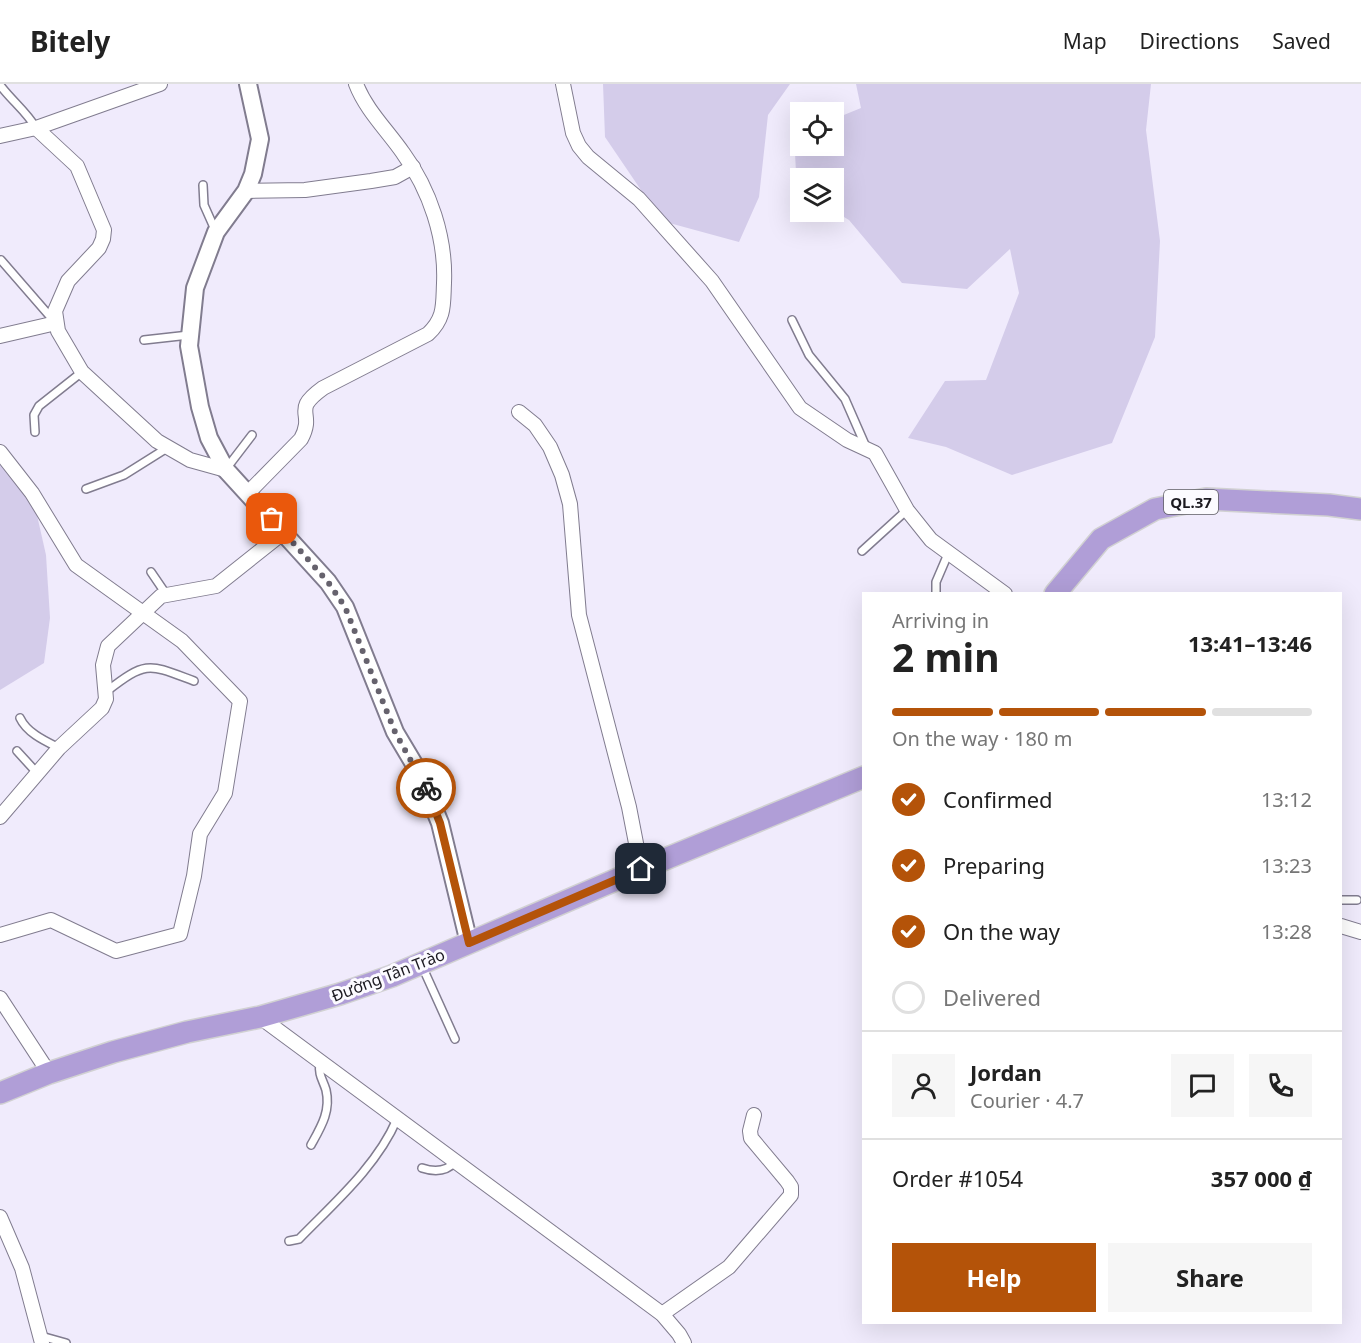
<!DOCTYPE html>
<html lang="en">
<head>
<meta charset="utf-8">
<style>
  :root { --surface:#fff; --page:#f6f6f6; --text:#222; --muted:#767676; --line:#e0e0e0; --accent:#b45309 }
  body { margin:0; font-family:"Noto Sans",sans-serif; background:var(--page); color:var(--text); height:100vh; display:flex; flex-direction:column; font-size:22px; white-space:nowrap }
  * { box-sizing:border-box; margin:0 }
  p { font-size:20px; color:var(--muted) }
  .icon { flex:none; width:33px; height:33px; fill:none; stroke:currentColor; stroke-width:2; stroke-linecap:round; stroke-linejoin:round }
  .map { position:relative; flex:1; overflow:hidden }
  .details { position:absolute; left:862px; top:508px; width:480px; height:732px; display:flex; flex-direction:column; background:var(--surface); border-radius:0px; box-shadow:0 6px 24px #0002 }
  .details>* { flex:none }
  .controls { position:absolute; left:790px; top:18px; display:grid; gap:12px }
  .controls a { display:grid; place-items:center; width:54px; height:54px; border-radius:0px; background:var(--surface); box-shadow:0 6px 24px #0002; font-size:30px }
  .pin { position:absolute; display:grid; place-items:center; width:51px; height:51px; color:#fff; margin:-26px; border-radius:12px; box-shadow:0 3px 9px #0006 }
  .courier { position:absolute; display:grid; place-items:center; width:60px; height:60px; margin:-30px; border:4px solid #b45309; border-radius:50%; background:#fff; color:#222; box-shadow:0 2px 8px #0007 }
  .overview em { font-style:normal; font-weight:700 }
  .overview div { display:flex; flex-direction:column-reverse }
  .overview { display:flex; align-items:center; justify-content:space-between; height:102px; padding:0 30px }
  h1 { font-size:39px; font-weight:700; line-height:45px }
  .bar { display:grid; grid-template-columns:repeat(4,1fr); gap:9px 6px; align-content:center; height:72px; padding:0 30px }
  .bar i { height:8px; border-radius:4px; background:var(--line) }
  .bar .active { background:var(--accent) }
  .bar p { grid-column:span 4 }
  .line { display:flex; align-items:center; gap:15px; padding:0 30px; border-top:2px solid var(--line) }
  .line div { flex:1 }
  .round { display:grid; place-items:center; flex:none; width:63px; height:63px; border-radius:0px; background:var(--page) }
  ol { padding:0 30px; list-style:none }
  li { display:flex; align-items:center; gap:18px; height:66px }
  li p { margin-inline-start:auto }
  li .icon { padding:6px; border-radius:50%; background:var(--accent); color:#fff; stroke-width:4 }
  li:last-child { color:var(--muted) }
  li i { width:33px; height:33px; border:3px solid var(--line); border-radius:50% }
  .primary-button { display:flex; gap:12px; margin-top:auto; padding:12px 30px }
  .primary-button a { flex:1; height:69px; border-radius:0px; background:var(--accent); color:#fff; font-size:24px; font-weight:700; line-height:69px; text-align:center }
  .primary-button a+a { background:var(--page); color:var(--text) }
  header { display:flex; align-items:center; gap:36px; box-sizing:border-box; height:84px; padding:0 30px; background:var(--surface); border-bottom:2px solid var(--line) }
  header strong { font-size:28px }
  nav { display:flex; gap:33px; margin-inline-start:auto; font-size:21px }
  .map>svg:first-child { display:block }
  .green { fill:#d4ccea }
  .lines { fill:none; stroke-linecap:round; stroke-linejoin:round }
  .service-casing { stroke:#817c8f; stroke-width:10 }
  .minor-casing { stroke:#817c8f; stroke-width:16 }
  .tertiary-casing { stroke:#817c8f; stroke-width:20 }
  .trunk-casing { stroke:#d1d1d2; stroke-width:24 }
  .service { stroke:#fff; stroke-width:7 }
  .minor { stroke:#fff; stroke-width:14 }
  .tertiary { stroke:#fff; stroke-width:16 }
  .trunk { stroke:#b09ed7; stroke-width:21 }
  .done { stroke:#66626d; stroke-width:6; stroke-dasharray:0 10.8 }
  .route { stroke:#b45309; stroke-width:8 }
  .labels { text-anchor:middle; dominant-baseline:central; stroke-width:6; stroke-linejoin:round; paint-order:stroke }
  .shield { fill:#fcfbff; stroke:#5e5d63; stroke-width:1.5 }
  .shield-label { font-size:15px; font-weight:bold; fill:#1b1920 }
  .street-label { font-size:16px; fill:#1b1920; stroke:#fcfbff }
</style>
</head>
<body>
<header>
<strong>Bitely</strong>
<nav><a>Map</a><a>Directions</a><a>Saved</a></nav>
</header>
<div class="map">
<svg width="1361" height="1259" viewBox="0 0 1361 1259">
  <rect width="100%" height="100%" fill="#f0ebfc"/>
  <g class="green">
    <path d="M603 0H790L768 31 759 113 739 158 662 137 605 53Z"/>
    <path d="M856 0H1151L1146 46 1160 157 1155 253 1112 359 1012 391 946 363 908 354 945 297 986 296 1019 209 1010 165 967 205 902 199 849 136 834 127V94H801V108L797 106 794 51 801 48V62H834V35L861 24Z"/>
    <path d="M0 368 32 409 46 471 50 534 44 579 0 606Z"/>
  </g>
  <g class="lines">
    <g class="service-casing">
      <g id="service">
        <path d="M0 1C11 16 27 28 36 44"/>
        <path d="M203 101 204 121 216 148"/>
        <path d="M1 176 54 237"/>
        <path d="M792 236 809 271 845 315 866 363"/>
        <path d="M144 256 189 251"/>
        <path d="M35 348 34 331 39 322 82 288"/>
        <path d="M226 385 252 351"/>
        <path d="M86 405 124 391 167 364"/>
        <path d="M862 467 907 426"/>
        <path d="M151 488 166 510"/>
        <path d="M936 510V498L948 470"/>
        <path d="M107 607C147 576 149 580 194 597"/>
        <path d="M20 634C27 649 45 657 59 664"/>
        <path d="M17 667 38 690"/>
        <path d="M1341 816H1357"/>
        <path d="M422 882 455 955"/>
        <path d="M311 1061C321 1043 331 1027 326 1006 323 996 318 991 320 979"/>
        <path d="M422 1084C434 1088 446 1088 455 1078"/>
        <path d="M289 1157 299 1155C334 1119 377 1082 397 1035"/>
        <path d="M41 1252 66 1259"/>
      </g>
    </g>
    <g class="minor-casing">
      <g id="minor">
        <path d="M563 0 573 49 579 62 588 73 639 115 712 197 800 324 847 356 875 369 907 426 931 456 1005 510"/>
        <path d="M36 44 77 82 104 146 103 155 99 164 68 197 55 227 58 247 82 288 157 357 190 376 226 386"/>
        <path d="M0 52 36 44 160 0"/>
        <path d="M246 107 305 106 371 97 395 93 413 83"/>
        <path d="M0 252 56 239"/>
        <path d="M519 328 535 341 550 363 562 391 570 420 579 531 629 723 641 785"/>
        <path d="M0 368 32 409 76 481 182 557 240 617 225 709 200 750 194 792 180 850 116 867 51 836 0 851"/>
        <path d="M248 409 301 355C316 327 290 328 323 304L428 250C445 234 443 221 444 199 446 154 430 106 403 69 387 46 366 26 356 0"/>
        <path d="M0 733 59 664 102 624 106 615 103 581 108 562 161 512 216 502 284 448"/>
        <path d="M1341 842 1361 848"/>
        <path d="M0 914 49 989"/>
        <path d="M260 933 662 1230 679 1250 684 1259"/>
        <path d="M0 1133 22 1184 42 1259"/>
        <path d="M662 1230 729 1183 791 1111V1103L787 1097 751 1054 750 1047 754 1031"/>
      </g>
    </g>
    <g class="tertiary-casing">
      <path id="tertiary" d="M248 0 260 55 253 90 246 107 216 148 195 204 189 262 200 323 209 354 226 386 328 498 345 523 395 648 420 690 440 739 469 859"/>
    </g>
    <g class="trunk-casing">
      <g id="trunk">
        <path d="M1055 510 1101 455 1155 425 1206 415 1329 421 1361 425"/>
        <path d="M0 1009 49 989 113 968 187 948 260 933 340 910 392 892 641 785 864 693"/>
      </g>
    </g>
    <use href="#service" class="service"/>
    <use href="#minor" class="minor"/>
    <use href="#tertiary" class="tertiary"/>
    <use href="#trunk" class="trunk"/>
  </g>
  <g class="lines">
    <path class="done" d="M272 435 328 498 345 523 395 648 426 704"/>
    <path class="route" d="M426 704 440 739 469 859 641 785"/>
  </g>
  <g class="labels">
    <rect class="shield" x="1164" y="406" width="54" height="24" rx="4.5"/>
    <g class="shield-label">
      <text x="1191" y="418">QL.37</text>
    </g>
    <g class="street-label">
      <text transform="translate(388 891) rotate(-21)">Đường Tân Trào</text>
    </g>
  </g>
</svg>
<div class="controls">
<a><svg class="icon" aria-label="locate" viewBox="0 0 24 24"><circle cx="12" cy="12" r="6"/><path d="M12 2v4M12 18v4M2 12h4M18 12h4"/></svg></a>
<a><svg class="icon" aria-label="layers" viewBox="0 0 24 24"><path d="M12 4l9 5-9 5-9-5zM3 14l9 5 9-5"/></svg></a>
</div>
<div class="pin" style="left:272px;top:435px;background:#ea580c"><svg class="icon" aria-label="bag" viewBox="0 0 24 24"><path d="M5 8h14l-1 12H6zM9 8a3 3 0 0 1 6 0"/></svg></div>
<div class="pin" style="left:641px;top:785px;background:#1f2937"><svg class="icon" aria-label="home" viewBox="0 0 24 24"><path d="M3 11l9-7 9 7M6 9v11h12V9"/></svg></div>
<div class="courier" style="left:426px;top:704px"><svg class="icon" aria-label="bike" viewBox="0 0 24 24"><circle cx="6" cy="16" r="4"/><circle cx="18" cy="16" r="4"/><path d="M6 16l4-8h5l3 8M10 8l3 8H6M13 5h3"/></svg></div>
<section class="details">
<div class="overview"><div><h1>2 min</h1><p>Arriving in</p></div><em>13:41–13:46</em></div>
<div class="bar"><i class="active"></i><i class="active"></i><i class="active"></i><i></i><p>On the way · 180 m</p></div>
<ol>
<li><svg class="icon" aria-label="check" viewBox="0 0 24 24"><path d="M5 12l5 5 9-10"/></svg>Confirmed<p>13:12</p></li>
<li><svg class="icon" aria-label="check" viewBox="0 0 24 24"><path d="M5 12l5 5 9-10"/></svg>Preparing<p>13:23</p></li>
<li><svg class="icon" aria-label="check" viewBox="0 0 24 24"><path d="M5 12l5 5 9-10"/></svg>On the way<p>13:28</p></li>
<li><i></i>Delivered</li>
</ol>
<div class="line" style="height:108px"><a class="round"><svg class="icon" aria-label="person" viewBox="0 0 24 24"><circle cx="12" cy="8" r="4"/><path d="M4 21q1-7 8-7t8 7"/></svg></a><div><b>Jordan</b><p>Courier · 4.7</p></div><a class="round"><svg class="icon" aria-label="chat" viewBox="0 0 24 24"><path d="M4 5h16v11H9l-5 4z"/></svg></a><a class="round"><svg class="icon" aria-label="phone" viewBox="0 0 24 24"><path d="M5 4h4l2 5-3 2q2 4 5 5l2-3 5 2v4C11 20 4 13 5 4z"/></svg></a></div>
<div class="line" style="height:78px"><div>Order #1054</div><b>357 000 ₫</b></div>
<div class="primary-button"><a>Help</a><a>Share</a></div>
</section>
</div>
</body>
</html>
